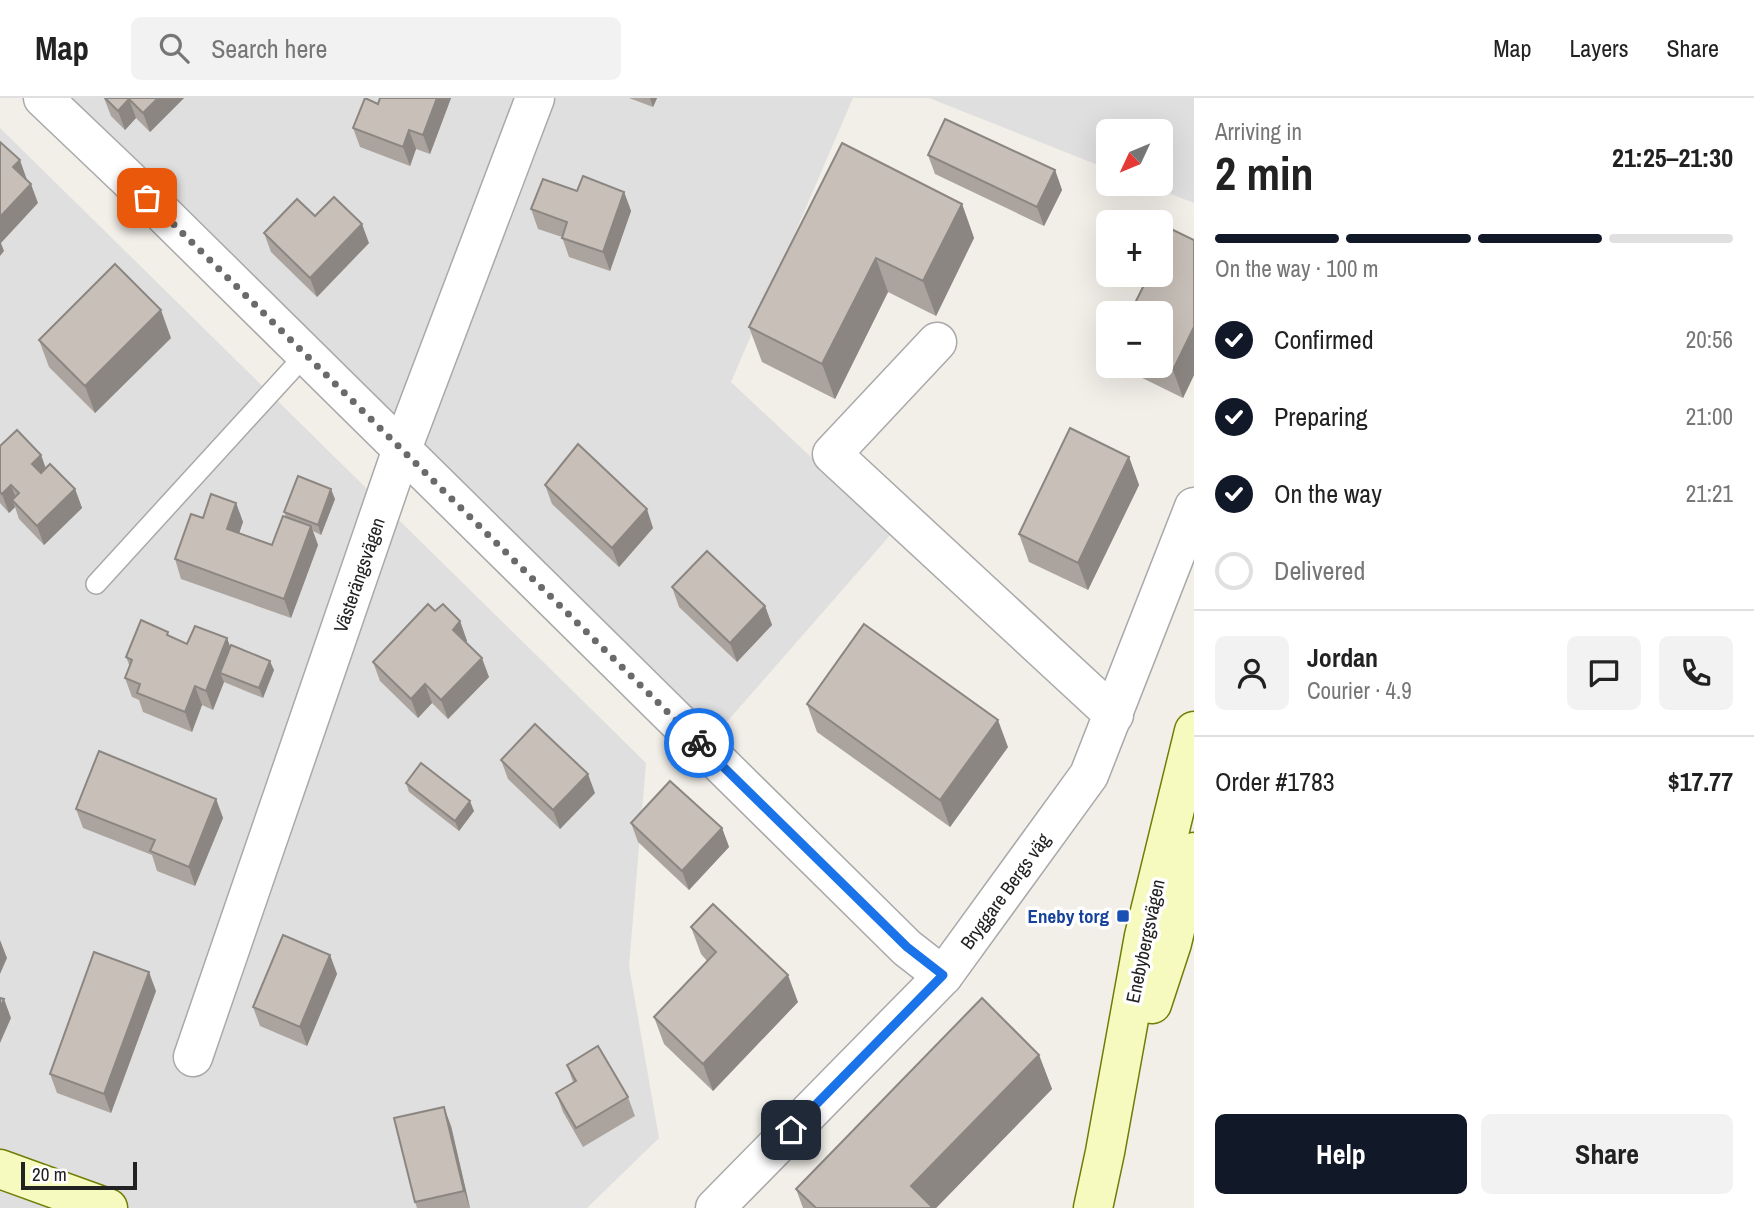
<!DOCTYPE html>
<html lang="en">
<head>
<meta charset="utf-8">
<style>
  :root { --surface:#fff; --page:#f2f2f2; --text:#222; --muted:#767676; --line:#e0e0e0; --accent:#111827 }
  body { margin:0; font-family:"Archivo Narrow",sans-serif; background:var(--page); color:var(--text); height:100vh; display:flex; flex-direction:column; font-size:26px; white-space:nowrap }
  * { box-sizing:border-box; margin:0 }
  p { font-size:23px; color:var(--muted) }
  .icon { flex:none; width:38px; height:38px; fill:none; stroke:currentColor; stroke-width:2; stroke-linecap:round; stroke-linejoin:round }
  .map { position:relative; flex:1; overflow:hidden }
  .details { display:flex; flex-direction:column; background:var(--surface); width:560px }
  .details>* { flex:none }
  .needle { width:46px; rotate:226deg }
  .tools { position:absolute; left:1096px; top:21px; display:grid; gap:14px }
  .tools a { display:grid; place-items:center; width:77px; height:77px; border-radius:10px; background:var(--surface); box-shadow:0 7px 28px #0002; font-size:35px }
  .scale { position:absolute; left:21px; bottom:18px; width:116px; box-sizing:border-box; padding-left:7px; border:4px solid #222; border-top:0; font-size:19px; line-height:24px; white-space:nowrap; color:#222; -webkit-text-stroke:5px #fff; paint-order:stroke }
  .pin { position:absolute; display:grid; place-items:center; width:60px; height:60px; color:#fff; margin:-30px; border-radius:14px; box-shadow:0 4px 10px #0006 }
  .courier { position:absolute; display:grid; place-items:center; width:70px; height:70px; margin:-35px; border:5px solid #1a73e8; border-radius:50%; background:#fff; color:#222; box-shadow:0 2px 9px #0007 }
  .summary em { font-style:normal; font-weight:700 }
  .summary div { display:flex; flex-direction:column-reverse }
  .summary { display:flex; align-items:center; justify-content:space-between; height:119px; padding:0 21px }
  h1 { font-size:46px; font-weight:700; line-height:52px }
  .bar { display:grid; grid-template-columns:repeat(4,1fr); gap:10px 7px; align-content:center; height:84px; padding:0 21px }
  .bar i { height:9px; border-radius:5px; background:var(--line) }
  .bar .on { background:var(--accent) }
  .bar p { grid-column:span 4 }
  .line { display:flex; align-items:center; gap:18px; padding:0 21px; border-top:2px solid var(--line) }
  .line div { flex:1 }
  .round { display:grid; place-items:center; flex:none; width:74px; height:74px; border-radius:10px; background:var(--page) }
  ol { padding:0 21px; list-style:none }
  li { display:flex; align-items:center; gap:21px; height:77px }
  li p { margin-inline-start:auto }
  li .icon { padding:7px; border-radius:50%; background:var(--accent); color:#fff; stroke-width:4 }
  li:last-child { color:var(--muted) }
  li i { width:38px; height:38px; border:4px solid var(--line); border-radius:50% }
  .primary-button { display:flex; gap:14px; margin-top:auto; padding:14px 21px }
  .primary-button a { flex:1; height:80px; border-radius:10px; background:var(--accent); color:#fff; font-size:28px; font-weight:700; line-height:80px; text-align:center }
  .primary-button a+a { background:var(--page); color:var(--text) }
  header { display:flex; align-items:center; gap:42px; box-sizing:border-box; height:98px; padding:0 35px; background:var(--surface); border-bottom:2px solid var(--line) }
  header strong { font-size:33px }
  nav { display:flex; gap:38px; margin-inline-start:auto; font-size:24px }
  .search { width:490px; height:63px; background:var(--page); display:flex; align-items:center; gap:18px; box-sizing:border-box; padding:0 24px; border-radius:10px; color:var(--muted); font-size:26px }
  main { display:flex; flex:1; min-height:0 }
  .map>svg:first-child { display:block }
  .residential { fill:#e0dfdf }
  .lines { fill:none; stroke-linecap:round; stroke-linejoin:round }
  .lane-casing { stroke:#a9a9a9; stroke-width:22 }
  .street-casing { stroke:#a9a9a9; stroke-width:41 }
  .secondary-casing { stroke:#707d05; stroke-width:41 }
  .lane { stroke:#fff; stroke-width:19 }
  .street { stroke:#fff; stroke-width:38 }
  .secondary { stroke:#f7fabf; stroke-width:38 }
  .wall { fill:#aba49e }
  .shaded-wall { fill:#8b8681 }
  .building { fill:#c7bfb8; stroke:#8b8681; stroke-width:2 }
  .done { stroke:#6b6a68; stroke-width:7; stroke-dasharray:0 12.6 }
  .route { stroke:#1a73e8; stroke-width:9 }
  .transit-dot { fill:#1a4fb4; stroke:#fff; stroke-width:2.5 }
  .labels { text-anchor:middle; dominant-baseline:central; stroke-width:7; stroke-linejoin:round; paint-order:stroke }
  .street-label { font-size:19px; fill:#222; stroke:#fff }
  .transit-label { font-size:19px; font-weight:bold; fill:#164399; stroke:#fff; text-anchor:end }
</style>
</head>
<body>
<header>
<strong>Map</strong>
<div class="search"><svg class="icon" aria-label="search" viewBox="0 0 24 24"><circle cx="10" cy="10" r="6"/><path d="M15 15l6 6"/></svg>Search here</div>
<nav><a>Map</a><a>Layers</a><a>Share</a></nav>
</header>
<main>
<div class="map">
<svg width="1194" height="1110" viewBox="0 0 1194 1110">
  <rect width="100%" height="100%" fill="#f2efe9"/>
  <g class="residential">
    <path d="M22 0H853L731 284 892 435 718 634Z"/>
    <path d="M929 0H1194V105L1145 86H1160V33H1108V71Z"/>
    <path d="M0 30 646 665 629 868 659 1040 587 1110H0Z"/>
  </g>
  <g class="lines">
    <g class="lane-casing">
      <path id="lane" d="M96 486 306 256"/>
    </g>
    <g class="street-casing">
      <g id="street">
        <path d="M43 0 127 80 907 850 943 878"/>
        <path d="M937 244 832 356 1114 617"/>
        <path d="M193 959 402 351 535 0"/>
        <path d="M715 1110 943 878 1089 677 1194 409"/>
      </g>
    </g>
    <g class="secondary-casing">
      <g id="secondary">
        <path d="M1152 906 1172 845 1194 754"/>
        <path d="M0 1071 108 1110"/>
        <path d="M1093 1110 1105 1054 1144 838 1194 633"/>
      </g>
    </g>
    <use href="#lane" class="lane"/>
    <use href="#street" class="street"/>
    <use href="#secondary" class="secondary"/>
  </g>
  <g class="wall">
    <path d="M104 0H184L150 34 136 20 125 32 111 18Z"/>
    <path d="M380 0H451L430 56 416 51 410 68 360 49 353 30 378 6Z"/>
    <path d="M629 0H657L653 9Z"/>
    <path d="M928 57 1055 72 1062 92 1044 128 935 76Z"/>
    <path d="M577 93 624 94 631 113 610 173 569 159 562 139 538 131 531 111Z"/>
    <path d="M962 106 974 140 936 218 888 194 835 301 762 264 749 229Z"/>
    <path d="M315 118 369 145 317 199 271 154 264 135Z"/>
    <path d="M1194 142V277L1183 300 1126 272 1124 268H1160V215Z"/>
    <path d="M171 240 95 315 49 269 39 242Z"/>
    <path d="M0 348 41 357 45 370 75 391 82 410 44 447 19 421 15 409 9 415 0 405Z"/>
    <path d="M1129 359 1139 387 1088 492 1029 464 1019 436Z"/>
    <path d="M545 387 653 430 619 469 552 406Z"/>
    <path d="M335 401 321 437 313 433 318 447 291 520 181 481 175 461 203 420 236 405 243 424 239 435 272 447 286 419 284 414Z"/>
    <path d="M672 489 765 508 772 527 737 564 679 509Z"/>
    <path d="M435 513 460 523 467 543 466 544 489 579 448 621 432 605 418 620 380 583 373 564Z"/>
    <path d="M170 539 187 546 227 540 230 550 274 572 263 600 224 584 213 612 202 607 192 634 143 614 139 602 132 599 125 580 130 569 126 559Z"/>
    <path d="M807 606 1008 649 950 729 817 634Z"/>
    <path d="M501 662 595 695 560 731 508 681Z"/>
    <path d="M406 685 474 713 459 733 409 694Z"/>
    <path d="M216 701 223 720 195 788 157 773 152 757 83 730 76 711Z"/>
    <path d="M631 725 722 730 729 749 689 792 638 744Z"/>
    <path d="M691 829 798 904 713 993 664 946 654 919 707 863 701 856Z"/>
    <path d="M330 857 337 876 307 948 260 928 253 909Z"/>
    <path d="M156 893 111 1015 57 995 50 976Z"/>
    <path d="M1039 957 1052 991 936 1110H803L796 1091Z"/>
    <path d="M567 967 628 999 635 1018 583 1049 563 1014 556 995 573 984Z"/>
    <path d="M451 1028 470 1110H417L415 1104Z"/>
  </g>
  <g class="shaded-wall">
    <path d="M158 0H184L150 34 143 15Z"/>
    <path d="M437 0H451L430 56 423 37Z"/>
    <path d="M650 0H657L653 9Z"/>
    <path d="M129 1 136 20 125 32 118 13Z"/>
    <path d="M409 32 416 51 410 68 403 49Z"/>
    <path d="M20 62 27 82 13 69Z"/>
    <path d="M1055 72 1062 92 1044 128 1037 109Z"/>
    <path d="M31 86 38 105 1 145 4 153 0 158V119Z"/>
    <path d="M624 94 631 113 610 173 603 154Z"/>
    <path d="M962 106 974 140 936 218 923 183Z"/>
    <path d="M362 126 369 145 317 199 310 180Z"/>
    <path d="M876 160 888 194 835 301 822 266Z"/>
    <path d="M161 212 171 240 95 315 85 288Z"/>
    <path d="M1194 229V277L1183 300 1173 272Z"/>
    <path d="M41 357 48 376 39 385 32 366Z"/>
    <path d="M1129 359 1139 387 1088 492 1078 465Z"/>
    <path d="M11 387 18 406 12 402 15 409 9 415 2 396Z"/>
    <path d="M75 391 82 410 44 447 37 428Z"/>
    <path d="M331 391 335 401 321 437 318 427Z"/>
    <path d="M236 405 243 424 234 450 227 431Z"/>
    <path d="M647 411 653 430 619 469 612 450Z"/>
    <path d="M311 428 318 447 291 520 284 501Z"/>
    <path d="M765 508 772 527 737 564 730 545Z"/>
    <path d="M460 523 467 543 460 551 453 532Z"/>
    <path d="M227 540 234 559 220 575 224 584 213 612 206 593Z"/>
    <path d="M482 560 489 579 448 621 441 602Z"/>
    <path d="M270 563 274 572 263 600 259 590Z"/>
    <path d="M425 586 432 605 418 620 411 601Z"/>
    <path d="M195 588 202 607 192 634 185 614Z"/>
    <path d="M998 622 1008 649 950 729 940 702Z"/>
    <path d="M588 676 595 695 560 731 553 712Z"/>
    <path d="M216 701 223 720 195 788 189 769Z"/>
    <path d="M470 703 474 713 459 733 455 723Z"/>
    <path d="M722 730 729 749 689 792 682 773Z"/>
    <path d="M0 842 7 860 0 876Z"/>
    <path d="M330 857 337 876 307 948 300 929Z"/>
    <path d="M149 874 156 893 111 1015 104 996Z"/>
    <path d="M788 877 798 904 713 993 703 966Z"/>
    <path d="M4 901 11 920 0 945V910Z"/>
    <path d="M1039 957 1052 991 936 1110H919L911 1088Z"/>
    <path d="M444 1009 451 1028 470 1110 464 1093Z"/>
  </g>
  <g class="building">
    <path d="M105 0H158L143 15 129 1 118 13Z"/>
    <path d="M365 0 378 6 380 0H437L423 37 409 32 403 49 353 30Z"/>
    <path d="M945 21 1055 72 1037 109 928 57Z"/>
    <path d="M0 44 20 62 13 69 31 86 0 119Z"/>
    <path d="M842 45 962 106 923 183 876 160 822 266 749 229Z"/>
    <path d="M583 78 624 94 603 154 562 140 567 124 531 111 543 81 577 93Z"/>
    <path d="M334 99 362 126 310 180 264 135 297 101 315 118Z"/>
    <path d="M1171 131 1194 142V229L1173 272 1160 266V215H1130L1149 177H1160V153Z"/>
    <path d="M115 166 161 212 85 288 39 242Z"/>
    <path d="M1070 330 1129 359 1078 465 1019 436Z"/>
    <path d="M17 332 41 357 32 366 41 375 50 366 75 391 37 428 12 402 19 395 11 387 2 396 0 394V348Z"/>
    <path d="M578 346 647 411 612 450 545 387Z"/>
    <path d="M298 378 331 391 318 427 284 414Z"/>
    <path d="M211 396 236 405 227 431 272 447 283 418 311 428 284 501 175 461 191 416 203 420Z"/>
    <path d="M707 453 765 508 730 545 672 489Z"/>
    <path d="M428 506 435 513 443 506 460 523 453 532 482 560 441 602 425 586 411 601 373 564Z"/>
    <path d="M141 522 168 534 167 537 187 546 195 528 227 540 206 593 195 588 185 614 137 595 140 586 125 580 132 562 126 559Z"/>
    <path d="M864 526 998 622 940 702 807 606Z"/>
    <path d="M231 547 270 563 259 590 220 575Z"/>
    <path d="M535 626 588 676 553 712 501 662Z"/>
    <path d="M99 653 216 701 189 769 150 753 155 742 76 711Z"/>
    <path d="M421 665 470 703 455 723 406 685Z"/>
    <path d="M670 683 722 730 682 773 631 725Z"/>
    <path d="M713 806 788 877 703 966 654 919 716 854 691 829Z"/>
    <path d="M283 837 330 857 300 929 253 909Z"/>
    <path d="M94 854 149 874 104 996 50 976Z"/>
    <path d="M0 900 4 901 0 910Z"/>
    <path d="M982 900 1039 957 911 1088 933 1110H816L796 1091Z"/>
    <path d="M598 948 628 999 576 1030 556 995 576 983 567 967Z"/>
    <path d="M444 1009 464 1093 415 1104 394 1020Z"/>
  </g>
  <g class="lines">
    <path class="done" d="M147 100 699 645"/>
    <path class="route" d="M699 645 907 849 943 877 791 1032"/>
  </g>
  <rect class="transit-dot" x="1116" y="811" width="14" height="14" rx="3.5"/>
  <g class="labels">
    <g class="street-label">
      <text transform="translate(359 477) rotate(-71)">Västerängsvägen</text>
      <text transform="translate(1005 793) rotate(-54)">Bryggare Bergs väg</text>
      <text transform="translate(1145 843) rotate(-78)">Enebybergsvägen</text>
    </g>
    <g class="transit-label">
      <text x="1109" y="818">Eneby torg</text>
    </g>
  </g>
</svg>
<div class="tools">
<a><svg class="needle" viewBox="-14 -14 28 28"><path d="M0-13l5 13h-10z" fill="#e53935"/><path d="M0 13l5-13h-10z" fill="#767676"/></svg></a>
<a>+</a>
<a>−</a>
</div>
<div class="scale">20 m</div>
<div class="pin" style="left:147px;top:100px;background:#ea580c"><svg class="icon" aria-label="bag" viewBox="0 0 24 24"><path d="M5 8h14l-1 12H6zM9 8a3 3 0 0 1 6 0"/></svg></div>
<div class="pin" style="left:791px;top:1032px;background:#1f2937"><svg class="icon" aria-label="home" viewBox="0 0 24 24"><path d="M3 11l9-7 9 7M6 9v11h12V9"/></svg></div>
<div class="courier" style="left:699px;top:645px"><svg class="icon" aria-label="bike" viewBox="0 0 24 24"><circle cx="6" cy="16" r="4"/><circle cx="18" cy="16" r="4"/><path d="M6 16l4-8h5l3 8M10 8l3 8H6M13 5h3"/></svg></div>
</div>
<section class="details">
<div class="summary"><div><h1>2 min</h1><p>Arriving in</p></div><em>21:25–21:30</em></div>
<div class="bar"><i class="on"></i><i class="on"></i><i class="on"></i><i></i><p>On the way · 100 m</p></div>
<ol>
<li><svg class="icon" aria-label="check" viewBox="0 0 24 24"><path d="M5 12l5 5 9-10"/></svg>Confirmed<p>20:56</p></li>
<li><svg class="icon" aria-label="check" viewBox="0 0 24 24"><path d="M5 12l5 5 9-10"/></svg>Preparing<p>21:00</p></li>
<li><svg class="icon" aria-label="check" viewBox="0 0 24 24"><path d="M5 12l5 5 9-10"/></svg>On the way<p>21:21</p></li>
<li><i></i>Delivered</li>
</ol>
<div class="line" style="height:126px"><a class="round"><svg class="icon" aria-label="person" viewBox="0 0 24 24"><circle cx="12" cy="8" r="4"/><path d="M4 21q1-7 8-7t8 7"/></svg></a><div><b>Jordan</b><p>Courier · 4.9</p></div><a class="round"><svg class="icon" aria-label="chat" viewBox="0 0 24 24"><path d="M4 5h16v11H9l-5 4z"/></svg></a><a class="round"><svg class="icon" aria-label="phone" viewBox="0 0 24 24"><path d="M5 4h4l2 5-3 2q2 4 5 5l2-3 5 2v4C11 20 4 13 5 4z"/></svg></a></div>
<div class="line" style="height:91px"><div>Order #1783</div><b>$17.77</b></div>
<div class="primary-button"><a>Help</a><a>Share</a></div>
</section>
</main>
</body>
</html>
